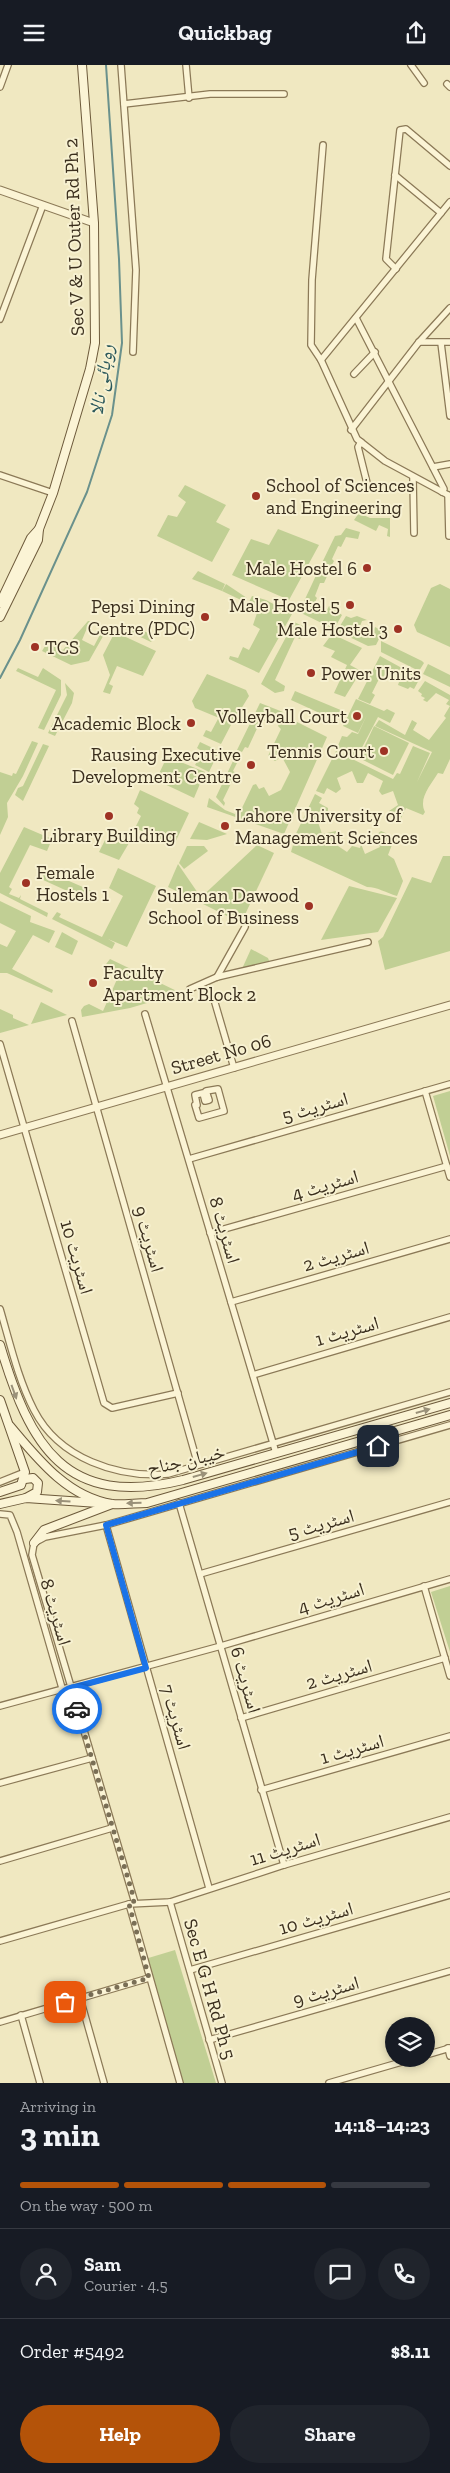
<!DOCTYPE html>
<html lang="en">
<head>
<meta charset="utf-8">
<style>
  :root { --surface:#171b24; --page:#20242c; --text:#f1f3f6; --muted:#9ea1a6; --line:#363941; --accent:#b45309 }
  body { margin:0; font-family:"Zilla Slab","Noto Naskh Arabic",serif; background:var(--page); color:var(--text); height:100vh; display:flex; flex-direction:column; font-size:19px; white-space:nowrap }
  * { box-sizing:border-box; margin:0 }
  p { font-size:16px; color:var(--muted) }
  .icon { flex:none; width:28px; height:28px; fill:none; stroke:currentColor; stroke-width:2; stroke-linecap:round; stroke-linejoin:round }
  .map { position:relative; height:2018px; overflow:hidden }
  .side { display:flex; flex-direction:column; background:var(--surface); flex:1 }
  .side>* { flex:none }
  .fabs { position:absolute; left:385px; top:1952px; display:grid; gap:10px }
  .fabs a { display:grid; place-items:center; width:50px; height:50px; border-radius:50%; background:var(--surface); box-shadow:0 2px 8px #0003; font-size:25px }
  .pin { position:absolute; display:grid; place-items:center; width:42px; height:42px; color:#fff; margin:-21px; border-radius:10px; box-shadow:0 2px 8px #0006 }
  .courier { position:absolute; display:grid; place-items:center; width:50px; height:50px; margin:-25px; border:4px solid #1a73e8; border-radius:50%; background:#fff; color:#222; box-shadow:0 1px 6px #0007 }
  .overview em { font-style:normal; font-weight:800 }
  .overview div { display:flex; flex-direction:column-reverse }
  .overview { display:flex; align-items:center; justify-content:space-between; height:85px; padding:0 20px }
  h1 { font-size:32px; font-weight:800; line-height:38px }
  .bar { display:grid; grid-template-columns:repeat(4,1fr); gap:8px 5px; align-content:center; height:60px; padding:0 20px }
  .bar i { height:6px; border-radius:4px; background:var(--line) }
  .bar .selected { background:var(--accent) }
  .bar p { grid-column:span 4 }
  .line { display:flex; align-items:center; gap:12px; padding:0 20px; border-top:1px solid var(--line) }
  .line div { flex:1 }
  .round { display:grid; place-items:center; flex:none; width:52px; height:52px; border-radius:26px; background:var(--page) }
  .cta { display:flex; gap:10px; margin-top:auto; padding:10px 20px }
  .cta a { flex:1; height:58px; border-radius:30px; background:var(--accent); color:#fff; font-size:20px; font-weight:800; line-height:58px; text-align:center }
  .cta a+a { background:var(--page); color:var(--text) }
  header { display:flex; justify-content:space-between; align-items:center; height:65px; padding:0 20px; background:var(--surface); font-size:22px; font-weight:800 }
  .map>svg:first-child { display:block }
  .green { fill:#c1cf94 }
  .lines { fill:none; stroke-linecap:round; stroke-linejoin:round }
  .stream { stroke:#6a918c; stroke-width:2 }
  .minor-casing { stroke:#8b7957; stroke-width:8 }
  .tertiary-casing { stroke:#8b7957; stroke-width:9 }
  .secondary-casing { stroke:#6d5a3b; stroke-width:10 }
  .minor { stroke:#fbf4d5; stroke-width:5.5 }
  .tertiary { stroke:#fbf4d5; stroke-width:7 }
  .secondary { stroke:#fbf4d5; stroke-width:8 }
  .oneway { fill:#9a9179 }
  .done { stroke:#7a6f56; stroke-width:5; stroke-dasharray:0 9 }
  .route { stroke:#1a73e8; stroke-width:6 }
  .poi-dot { fill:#9e3224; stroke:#f7f1d1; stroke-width:2 }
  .labels { text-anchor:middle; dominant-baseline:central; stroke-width:4; stroke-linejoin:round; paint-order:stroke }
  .street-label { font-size:19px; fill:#3a2e1d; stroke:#f7f1d1 }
  .poi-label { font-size:19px; fill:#3a2e1d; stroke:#f7f1d1; text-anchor:end }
  .water-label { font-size:20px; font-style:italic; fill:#2b585b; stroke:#f7f1d1 }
</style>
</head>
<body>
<header><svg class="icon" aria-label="menu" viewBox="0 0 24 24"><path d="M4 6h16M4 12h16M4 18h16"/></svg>Quickbag<svg class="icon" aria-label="share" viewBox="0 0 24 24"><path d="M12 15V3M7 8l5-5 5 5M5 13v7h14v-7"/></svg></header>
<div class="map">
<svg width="450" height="2018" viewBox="0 0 450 2018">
  <rect width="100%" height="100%" fill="#f0e8c1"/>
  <g class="green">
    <path d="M185 420 226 440 216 457 230 464 212 497 157 471 168 450 177 452 186 437 178 431Z"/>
    <path d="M359 448 370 453H390V472L387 471 388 464 379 460 376 466 354 455Z"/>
    <path d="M346 463 360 467 358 474 346 472 341 482 338 481 332 494 334 496 329 505 320 502 335 471 341 470Z"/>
    <path d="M278 464 319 480 289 535 232 510 251 474 269 480Z"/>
    <path d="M319 504 328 509 324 518H320L315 531 317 533 312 543 325 549 329 541 342 550 334 564 299 547Z"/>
    <path d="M198 506 225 519 222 526 192 514Z"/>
    <path d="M226 519 247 533 243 536 222 526Z"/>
    <path d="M440 519 450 524V582L417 567 414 560 431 523Z"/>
    <path d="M252 531 266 535 292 549 259 608 229 594 230 591 238 593 243 582 249 585 260 564 253 560 257 548 246 543Z"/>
    <path d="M346 551 351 553 357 551 367 555 362 556 359 564 371 570 375 562 383 566 376 580 368 581 337 566Z"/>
    <path d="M88 556H90L82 575 94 581 103 564 106 566 89 596 71 600 42 586 47 578 63 585Z"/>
    <path d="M294 557 309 564 310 567 308 573 302 571 300 574 295 572 275 615 285 621 284 626 275 628 261 619Z"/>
    <path d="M130 560 155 571 151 577 128 566Z"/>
    <path d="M115 567 156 586 143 611 117 601 109 619 113 621 110 629 103 627 110 610 103 590Z"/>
    <path d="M332 569 362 583 350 600 361 606 345 632 334 628 347 600 331 592 335 586 323 581Z"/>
    <path d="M381 576 422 596 424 598 419 606 381 587Z"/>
    <path d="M380 591 420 613 414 624 410 622 408 624 398 620 401 611 388 605 382 615 379 614 372 628 375 630 370 639 358 634Z"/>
    <path d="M428 599 450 610V622L423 609Z"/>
    <path d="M18 603 38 612 43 603 61 615V630L44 665 38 663 56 625 16 606Z"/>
    <path d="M207 609 246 625 249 631 236 652 230 657 232 658 221 679 203 671 206 665 211 667 218 654 224 655 195 643 192 636Z"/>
    <path d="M425 616 450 630V694L443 709 438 708C431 720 418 733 425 747L423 750 406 743 399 757 389 750V746L398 740 393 726 382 730 379 726 383 716 368 708 363 718H357L352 706 337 713 341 724 336 728 327 723 324 729 316 726 336 686 393 714 397 708 400 709 413 681 430 688 417 717 432 687 375 661 379 655 405 670 412 655 417 658 413 665 429 675 446 653 444 651 450 641 446 639 449 635 436 628 427 637 423 635 425 633 421 631 422 629 418 626Z"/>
    <path d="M65 618 74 628 72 638 55 671 48 668 67 630Z"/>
    <path d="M295 626 343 646 335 655 291 635Z"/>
    <path d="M356 634 384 646 387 644 395 648 390 658 378 652 357 692 337 683 342 671 347 672 352 667 358 669 367 650 358 668 343 661Z"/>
    <path d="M260 638 283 647 280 653 266 651 265 656 261 655 248 683 245 682 242 687 237 685Z"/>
    <path d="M283 650 327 672 284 769 207 742 209 733 225 745 235 749 237 744 241 745 253 720 256 719 259 724 264 722 269 731 281 725 290 707 282 692 275 696 268 691 281 664 278 661Z"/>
    <path d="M374 661 409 678 393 710 359 693Z"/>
    <path d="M32 676 38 678 23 711 7 738 8 752 0 770V707L12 711 13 708 16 709Z"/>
    <path d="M200 677 219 686 209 707 195 700 203 687 197 683Z"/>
    <path d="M43 679 49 681 23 736 15 730 18 723 23 721Z"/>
    <path d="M171 693 205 707 194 733 156 715 165 696Z"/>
    <path d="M233 696 237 698 233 706 236 708 223 735 225 738 224 741 216 732Z"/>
    <path d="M140 725 189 748 174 780 135 763 141 751 137 748 139 743 134 739Z"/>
    <path d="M315 729 322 733 319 738 328 743V748L317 754 322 769 336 766 340 770 335 779 347 787 352 781 360 783 361 779 365 789 380 782 375 771 381 766 395 772 388 790 394 794 403 816 397 831C386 828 378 822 367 822L291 787 293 780 291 779Z"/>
    <path d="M199 757 227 769 207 775 190 774Z"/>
    <path d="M24 762 52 774 47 786 30 780 9 822 12 824 9 829 19 833 21 830 20 834 48 848 47 852 0 828V808Z"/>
    <path d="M120 773 129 778 119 795 99 787 105 775 111 778 113 775 118 776Z"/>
    <path d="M257 780 274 788 241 858 197 836Z"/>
    <path d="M187 781H204L208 786 184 804 179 798Z"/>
    <path d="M443 791H450V886L385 905 378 876 383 872 412 812 431 818Z"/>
    <path d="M178 799 200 831 195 835 168 822Z"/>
    <path d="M118 803 156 821 127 882 108 874 115 878 112 884 52 854 57 847 61 849 59 852 102 872 123 831 109 823Z"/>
    <path d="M46 806 92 826 87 835 41 814Z"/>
    <path d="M349 821 397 833 378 867 321 875Z"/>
    <path d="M0 836 31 851 30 857 55 866 49 878 33 870 12 904 53 925 52 928 7 908H0V879L7 882 16 866 0 858Z"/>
    <path d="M62 867 78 876 72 890 55 882Z"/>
    <path d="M251 884 268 893 270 898 241 906Z"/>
    <path d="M110 894 181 928 130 943 82 952 81 945 84 941 89 939 103 946 118 912 103 903Z"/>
    <path d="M41 937 67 950 31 959Z"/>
    <path d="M0 944 13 950V953L29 960 0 968Z"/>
    <path d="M450 1026V1091L433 1031Z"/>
    <path d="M450 1521V1587L431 1527Z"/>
    <path d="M175 1885 216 2018H183L145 1894Z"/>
  </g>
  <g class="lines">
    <path class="stream" d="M0 613 20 575 87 427 112 350 122 278 119 194 106 0"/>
    <g class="minor-casing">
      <g id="minor">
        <path d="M121 0 136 205 133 287"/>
        <path d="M186 0 189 33"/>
        <path d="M411 0 424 18"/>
        <path d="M447 19 450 22"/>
        <path d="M0 22 8 0"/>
        <path d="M124 39 210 29H284"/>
        <path d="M323 80 312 215 311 280 321 295 357 374 385 396 450 431"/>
        <path d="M395 110 441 148"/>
        <path d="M396 204 386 194 400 65 406 64 450 101"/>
        <path d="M356 253 444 424 442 427"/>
        <path d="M0 254 43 140"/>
        <path d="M419 277H450"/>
        <path d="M441 278 450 351"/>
        <path d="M321 295 450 137"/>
        <path d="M354 309 375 287"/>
        <path d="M351 365 419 277 450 243"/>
        <path d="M361 377 358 382 368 422"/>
        <path d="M433 402 450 399"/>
        <path d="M0 410 53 428"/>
        <path d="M413 413 414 468"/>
        <path d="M448 430 449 471"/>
        <path d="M217 912 245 862"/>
        <path d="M190 924 217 912 368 877"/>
        <path d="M213 931 234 1003"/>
        <path d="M145 949 276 1388"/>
        <path d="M72 956 198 1400"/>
        <path d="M0 979 104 1338 112 1343 178 1328"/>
        <path d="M218 1024 224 1046 199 1053 195 1040H197L195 1030 203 1028 205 1036 209 1035 206 1026Z"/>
        <path d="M425 1026 450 1112"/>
        <path d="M189 1094 450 1019"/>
        <path d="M210 1168 447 1101"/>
        <path d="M231 1237 450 1174"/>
        <path d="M0 1244C10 1278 18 1314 34 1345 59 1394 118 1413 168 1409L450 1327"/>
        <path d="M253 1310 450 1252"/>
        <path d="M0 1417 25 1407"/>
        <path d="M179 1438 284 1800"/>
        <path d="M0 1449 10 1450 17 1467 62 1623"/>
        <path d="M106 1460 209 1823"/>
        <path d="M200 1509 450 1437"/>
        <path d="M424 1521 450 1611"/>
        <path d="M0 1641 221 1581 450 1514"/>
        <path d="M241 1653 445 1593"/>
        <path d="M0 1718 92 1693"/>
        <path d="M261 1725 450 1671"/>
        <path d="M0 1796 112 1763"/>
        <path d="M170 1837 222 2018"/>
        <path d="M135 1838 32 1490 34 1478 45 1472 106 1460 450 1360"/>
        <path d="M129 1839 180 2018"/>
        <path d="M0 1876 129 1839 170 1837 284 1800 450 1752"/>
        <path d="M190 1905 450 1830"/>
        <path d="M80 1933 104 2018"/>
        <path d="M21 1950 40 2018"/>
        <path d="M0 1957 149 1913"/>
        <path d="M209 1975 450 1906"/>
        <path d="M448 1983 450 1991"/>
        <path d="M426 1990 450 1983"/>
        <path d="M329 2018 412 1994"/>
      </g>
    </g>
    <g class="tertiary-casing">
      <g id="tertiary">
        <path d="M0 125 94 158"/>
        <path d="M0 1070 450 940"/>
      </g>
    </g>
    <g class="secondary-casing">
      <g id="secondary">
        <path d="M0 538 31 473 39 464"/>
        <path d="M0 552 38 475 39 464 53 428 90 304 95 278 94 158 82 0"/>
        <path d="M0 1280C30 1381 65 1444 183 1415L450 1338"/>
        <path d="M0 1335 25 1407 21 1420 0 1427"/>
        <path d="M10 1361C37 1393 67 1432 112 1439 123 1440 136 1438 147 1438L450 1350"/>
        <path d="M25 1414 33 1413 38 1418 37 1427 26 1433"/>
        <path d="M0 1439 26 1433 98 1438"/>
        <path d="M34 1478 44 1465 112 1439"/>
      </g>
    </g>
    <use href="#minor" class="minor"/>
    <use href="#tertiary" class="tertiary"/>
    <use href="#secondary" class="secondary"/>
  </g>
  <defs><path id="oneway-solid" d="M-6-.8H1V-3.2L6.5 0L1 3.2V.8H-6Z" transform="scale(1.25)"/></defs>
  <g class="oneway">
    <use href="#oneway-solid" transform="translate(14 1327) rotate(70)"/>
    <use href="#oneway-solid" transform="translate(423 1346) rotate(-16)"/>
    <use href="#oneway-solid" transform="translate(200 1410) rotate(-16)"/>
    <use href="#oneway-solid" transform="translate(63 1436) rotate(-176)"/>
    <use href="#oneway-solid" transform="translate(134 1438) rotate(179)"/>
  </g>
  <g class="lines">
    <path class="done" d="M65 1937 149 1913 129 1839 134 1838 132 1827 77 1644"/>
    <path class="route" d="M77 1644 71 1623 146 1603 106 1460 378 1381"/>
  </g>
  <g class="poi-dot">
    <circle cx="256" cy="431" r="5"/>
    <circle cx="367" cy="503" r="5"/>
    <circle cx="350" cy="540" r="5"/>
    <circle cx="205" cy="552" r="5"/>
    <circle cx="398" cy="564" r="5"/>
    <circle cx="35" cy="582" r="5"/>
    <circle cx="311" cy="608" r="5"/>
    <circle cx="357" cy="651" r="5"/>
    <circle cx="191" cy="658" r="5"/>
    <circle cx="384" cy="686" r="5"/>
    <circle cx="251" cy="700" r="5"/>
    <circle cx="109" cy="751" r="5"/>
    <circle cx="225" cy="761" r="5"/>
    <circle cx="26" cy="818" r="5"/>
    <circle cx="309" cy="841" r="5"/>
    <circle cx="93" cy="918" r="5"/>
  </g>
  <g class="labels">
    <g class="street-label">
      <text transform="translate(74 172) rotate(-92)">Sec V &amp; U Outer Rd Ph 2</text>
      <text transform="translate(221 989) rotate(-16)">Street No 06</text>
      <text transform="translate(315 1042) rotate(-16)">اسٹریٹ 5</text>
      <text transform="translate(325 1120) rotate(-16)">اسٹریٹ 4</text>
      <text transform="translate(225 1165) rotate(74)">اسٹریٹ 8</text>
      <text transform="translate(149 1174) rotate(74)">اسٹریٹ 9</text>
      <text transform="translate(336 1191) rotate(-16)">اسٹریٹ 2</text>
      <text transform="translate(77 1192) rotate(74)">اسٹریٹ 10</text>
      <text transform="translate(347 1266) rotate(-16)">اسٹریٹ 1</text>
      <text transform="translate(186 1395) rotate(-13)">خیبان جناح</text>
      <text transform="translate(321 1459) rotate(-16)">اسٹریٹ 5</text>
      <text transform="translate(331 1533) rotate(-17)">اسٹریٹ 4</text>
      <text transform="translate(56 1547) rotate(74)">اسٹریٹ 8</text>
      <text transform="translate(339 1609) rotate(-16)">اسٹریٹ 2</text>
      <text transform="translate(246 1615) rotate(74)">اسٹریٹ 6</text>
      <text transform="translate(176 1652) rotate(74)">اسٹریٹ 7</text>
      <text transform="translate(352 1684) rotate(-16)">اسٹریٹ 1</text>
      <text transform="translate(285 1784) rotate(-17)">اسٹریٹ 11</text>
      <text transform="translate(316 1853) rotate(-16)">اسٹریٹ 10</text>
      <text transform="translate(210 1924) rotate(74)">Sec E G H Rd Ph 5</text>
      <text transform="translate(326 1926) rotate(-16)">اسٹریٹ 9</text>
    </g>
    <g class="poi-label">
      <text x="266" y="420" text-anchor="start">School of Sciences<tspan x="266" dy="22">and Engineering</tspan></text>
      <text x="357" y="503">Male Hostel 6</text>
      <text x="340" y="540">Male Hostel 5</text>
      <text x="195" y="541">Pepsi Dining<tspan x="195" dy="22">Centre (PDC)</tspan></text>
      <text x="388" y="564">Male Hostel 3</text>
      <text x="45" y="582" text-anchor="start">TCS</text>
      <text x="321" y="608" text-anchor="start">Power Units</text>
      <text x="347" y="651">Volleyball Court</text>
      <text x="181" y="658">Academic Block</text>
      <text x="374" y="686">Tennis Court</text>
      <text x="241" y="689">Rausing Executive<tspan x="241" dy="22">Development Centre</tspan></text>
      <text x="235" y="750" text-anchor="start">Lahore University of<tspan x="235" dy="22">Management Sciences</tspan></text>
      <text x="109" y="770" text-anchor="middle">Library Building</text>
      <text x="36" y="807" text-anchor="start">Female<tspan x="36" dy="22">Hostels 1</tspan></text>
      <text x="299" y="830">Suleman Dawood<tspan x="299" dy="22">School of Business</tspan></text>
      <text x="103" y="907" text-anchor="start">Faculty<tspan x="103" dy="22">Apartment Block 2</tspan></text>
    </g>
    <g class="water-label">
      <text transform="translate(101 315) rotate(-81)">روہائی نالا</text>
    </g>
  </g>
</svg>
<div class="fabs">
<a><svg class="icon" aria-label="layers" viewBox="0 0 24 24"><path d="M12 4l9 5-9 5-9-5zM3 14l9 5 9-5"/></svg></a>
</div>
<div class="pin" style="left:65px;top:1937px;background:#ea580c"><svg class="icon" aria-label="bag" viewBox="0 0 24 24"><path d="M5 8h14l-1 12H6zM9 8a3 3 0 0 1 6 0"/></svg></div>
<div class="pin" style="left:378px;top:1381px;background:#1f2937"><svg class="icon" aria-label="home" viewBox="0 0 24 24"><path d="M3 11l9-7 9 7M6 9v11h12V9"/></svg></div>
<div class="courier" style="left:77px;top:1644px"><svg class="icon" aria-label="car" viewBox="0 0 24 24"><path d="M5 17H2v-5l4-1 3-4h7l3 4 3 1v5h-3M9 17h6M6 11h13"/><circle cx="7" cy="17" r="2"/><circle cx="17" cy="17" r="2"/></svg></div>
</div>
<section class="side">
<div class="overview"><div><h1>3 min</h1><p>Arriving in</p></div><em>14:18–14:23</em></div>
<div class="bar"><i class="selected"></i><i class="selected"></i><i class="selected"></i><i></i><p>On the way · 500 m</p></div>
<div class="line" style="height:90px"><a class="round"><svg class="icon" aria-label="person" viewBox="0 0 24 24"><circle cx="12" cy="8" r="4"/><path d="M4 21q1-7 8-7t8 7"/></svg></a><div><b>Sam</b><p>Courier · 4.5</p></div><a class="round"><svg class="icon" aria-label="chat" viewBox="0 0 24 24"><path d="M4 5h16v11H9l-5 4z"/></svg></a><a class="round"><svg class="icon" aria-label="phone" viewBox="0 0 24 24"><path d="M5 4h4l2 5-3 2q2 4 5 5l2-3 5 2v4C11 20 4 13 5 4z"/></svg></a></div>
<div class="line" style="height:65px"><div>Order #5492</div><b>$8.11</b></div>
<div class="cta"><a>Help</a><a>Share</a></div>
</section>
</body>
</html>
